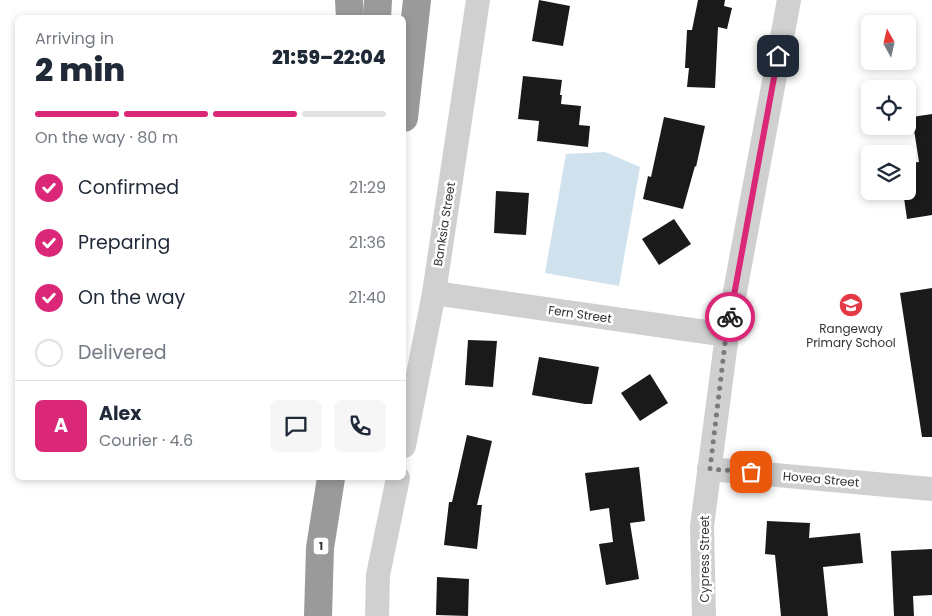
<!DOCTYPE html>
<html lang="en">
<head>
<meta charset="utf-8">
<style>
  :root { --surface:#fff; --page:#f6f6f7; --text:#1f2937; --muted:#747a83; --line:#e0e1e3; --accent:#db2777 }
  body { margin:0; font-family:Poppins,sans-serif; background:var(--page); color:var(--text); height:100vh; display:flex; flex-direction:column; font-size:19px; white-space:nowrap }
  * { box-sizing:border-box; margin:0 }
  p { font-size:16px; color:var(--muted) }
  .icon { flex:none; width:28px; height:28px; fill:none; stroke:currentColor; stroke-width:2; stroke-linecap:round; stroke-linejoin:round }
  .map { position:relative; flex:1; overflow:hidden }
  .details { position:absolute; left:15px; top:15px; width:391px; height:465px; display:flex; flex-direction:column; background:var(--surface); border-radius:8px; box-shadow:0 2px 8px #0003 }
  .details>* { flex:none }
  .needle { width:32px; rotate:352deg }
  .fabs { position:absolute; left:861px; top:15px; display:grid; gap:10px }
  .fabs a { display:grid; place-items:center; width:55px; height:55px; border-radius:8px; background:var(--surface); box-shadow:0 2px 8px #0003; font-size:25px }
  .pin { position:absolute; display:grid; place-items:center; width:42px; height:42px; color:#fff; margin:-21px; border-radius:10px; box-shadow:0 2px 8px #0006 }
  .courier { position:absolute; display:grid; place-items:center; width:50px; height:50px; margin:-25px; border:4px solid #db2777; border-radius:50%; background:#fff; color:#222; box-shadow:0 1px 6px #0007 }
  .overview em { font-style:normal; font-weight:800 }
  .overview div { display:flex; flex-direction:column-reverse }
  .overview { display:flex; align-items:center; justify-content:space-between; height:85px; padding:0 20px }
  h1 { font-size:32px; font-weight:800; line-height:38px }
  .bar { display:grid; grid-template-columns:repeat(4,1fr); gap:8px 5px; align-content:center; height:60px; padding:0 20px }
  .bar i { height:6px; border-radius:4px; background:var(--line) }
  .bar .selected { background:var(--accent) }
  .bar p { grid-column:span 4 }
  .line { display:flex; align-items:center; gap:12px; padding:0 20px; border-top:1px solid var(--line) }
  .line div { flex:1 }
  .round { display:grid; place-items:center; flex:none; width:52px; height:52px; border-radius:8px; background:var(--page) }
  ol { padding:0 20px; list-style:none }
  li { display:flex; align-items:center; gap:15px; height:55px }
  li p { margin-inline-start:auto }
  li .icon { padding:5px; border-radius:50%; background:var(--accent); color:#fff; stroke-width:4 }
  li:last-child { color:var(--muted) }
  li i { width:28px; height:28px; border:2px solid var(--line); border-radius:50% }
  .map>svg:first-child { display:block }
  .water { fill:#cfe2ee }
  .building { fill:#1a1a1a }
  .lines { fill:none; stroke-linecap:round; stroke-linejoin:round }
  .minor { stroke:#d0d0d0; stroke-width:24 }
  .highway { stroke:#9a9a9a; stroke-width:28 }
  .done { stroke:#7a7a7a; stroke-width:5; stroke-dasharray:0 9 }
  .route { stroke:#db2777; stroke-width:6 }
  .labels { text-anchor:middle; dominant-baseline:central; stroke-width:5; stroke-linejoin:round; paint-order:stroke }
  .shield { fill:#fff; stroke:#707070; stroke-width:1 }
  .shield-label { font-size:11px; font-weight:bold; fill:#333 }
  .street-label { font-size:12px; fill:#333; stroke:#fff }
  .poi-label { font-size:12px; fill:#333; stroke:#fff }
</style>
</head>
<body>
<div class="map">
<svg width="932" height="616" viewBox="0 0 932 616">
  <rect width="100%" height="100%" fill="#fff"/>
  <path class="water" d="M605 152 640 167 619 286 545 273 566 154Z"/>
  <g class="building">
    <path d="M539 0 570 6 563 46 532 41Z"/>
    <path d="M698 0H725L724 6 732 8 727 29 718 27 715 88 687 87 689 68H685L687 30H692Z"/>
    <path d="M523 76 562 80 560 95H562L561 104 581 106 579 125 590 126 588 147 537 141 539 121 518 119Z"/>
    <path d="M932 114V215L907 219 903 191H908V163L919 162 912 117Z"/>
    <path d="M664 117 705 126 696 167 695 166 683 209 643 199 648 176 651 177Z"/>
    <path d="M496 191 529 193 526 235 494 233Z"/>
    <path d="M674 219 691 244 659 265 642 239Z"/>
    <path d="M932 288V437H922L900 293Z"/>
    <path d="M468 340 497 341 493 387 465 385Z"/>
    <path d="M539 357 599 367 592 404H585L532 395Z"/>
    <path d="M650 374 668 403 640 421 621 393Z"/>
    <path d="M467 435 492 441 477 505H482L477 549 444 545 449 502H452Z"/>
    <path d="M639 467 645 521 630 523 639 579 606 585 599 544 613 542 609 508 590 511 585 473Z"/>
    <path d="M767 521 810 523 809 538 860 533 863 563 823 567 828 616H781L775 555 765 554Z"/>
    <path d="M932 549V595L913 596 914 616H894L891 551Z"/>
    <path d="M437 577 469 579 468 616 436 615Z"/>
  </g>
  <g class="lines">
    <g class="minor">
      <path d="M434 293 727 335"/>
      <path d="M404 446 434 293 478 0"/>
      <path d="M709 469 932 489"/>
      <path d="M377 616 378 575 398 478"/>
      <path d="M704 616 702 526 727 335 789 0"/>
    </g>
    <g class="highway">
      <path d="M349 0 350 18"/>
      <path d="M377 18 378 0"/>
      <path d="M404 118 417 0"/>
      <path d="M318 616 320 548 331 478"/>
    </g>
  </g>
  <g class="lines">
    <path class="done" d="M730 317 726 335 710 469 751 472"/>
    <path class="route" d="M730 317 778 56"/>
  </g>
  <defs>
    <g id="school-disc" transform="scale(1.25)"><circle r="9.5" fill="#e63946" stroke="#fff"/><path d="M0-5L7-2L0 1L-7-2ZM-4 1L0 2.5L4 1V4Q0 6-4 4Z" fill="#fff"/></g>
  </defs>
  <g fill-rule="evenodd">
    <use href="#school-disc" x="851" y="305"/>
  </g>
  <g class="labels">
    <rect class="shield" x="313.5" y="537.5" width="15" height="17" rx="4"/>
    <g class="shield-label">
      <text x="321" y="546">1</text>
    </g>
    <g class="street-label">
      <text transform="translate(444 224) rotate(-81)">Banksia Street</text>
      <text transform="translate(580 314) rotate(8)">Fern Street</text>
      <text transform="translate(821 479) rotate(5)">Hovea Street</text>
      <text transform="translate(704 559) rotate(-90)">Cypress Street</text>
    </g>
    <g class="poi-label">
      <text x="851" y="328">Rangeway<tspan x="851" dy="14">Primary School</tspan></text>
    </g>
  </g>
</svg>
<div class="fabs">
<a><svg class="needle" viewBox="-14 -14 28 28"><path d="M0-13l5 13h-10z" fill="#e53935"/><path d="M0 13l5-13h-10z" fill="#747a83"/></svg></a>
<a><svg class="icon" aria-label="locate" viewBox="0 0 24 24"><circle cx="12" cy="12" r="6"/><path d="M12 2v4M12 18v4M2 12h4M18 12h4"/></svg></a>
<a><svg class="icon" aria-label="layers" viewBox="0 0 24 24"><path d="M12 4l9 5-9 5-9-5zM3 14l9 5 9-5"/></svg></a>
</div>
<div class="pin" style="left:751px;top:472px;background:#ea580c"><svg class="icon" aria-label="bag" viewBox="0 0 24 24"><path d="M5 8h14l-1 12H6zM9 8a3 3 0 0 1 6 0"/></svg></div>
<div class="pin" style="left:778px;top:56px;background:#1f2937"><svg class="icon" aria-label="home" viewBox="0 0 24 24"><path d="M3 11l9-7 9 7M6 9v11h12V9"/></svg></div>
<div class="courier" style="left:730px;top:317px"><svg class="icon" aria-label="bike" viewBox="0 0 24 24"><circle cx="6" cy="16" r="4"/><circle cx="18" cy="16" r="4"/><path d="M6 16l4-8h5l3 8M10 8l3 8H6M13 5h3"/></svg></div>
<section class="details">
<div class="overview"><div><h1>2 min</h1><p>Arriving in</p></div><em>21:59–22:04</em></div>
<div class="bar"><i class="selected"></i><i class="selected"></i><i class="selected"></i><i></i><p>On the way · 80 m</p></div>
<ol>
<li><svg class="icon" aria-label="check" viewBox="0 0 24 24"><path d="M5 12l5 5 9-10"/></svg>Confirmed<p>21:29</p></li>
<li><svg class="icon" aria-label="check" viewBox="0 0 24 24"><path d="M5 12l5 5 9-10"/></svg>Preparing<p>21:36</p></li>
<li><svg class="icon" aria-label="check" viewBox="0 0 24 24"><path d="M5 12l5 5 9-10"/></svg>On the way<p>21:40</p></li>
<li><i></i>Delivered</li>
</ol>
<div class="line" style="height:90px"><b class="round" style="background:var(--accent);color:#fff">A</b><div><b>Alex</b><p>Courier · 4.6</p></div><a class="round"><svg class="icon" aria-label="chat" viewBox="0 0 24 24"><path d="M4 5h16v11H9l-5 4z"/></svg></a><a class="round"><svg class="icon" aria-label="phone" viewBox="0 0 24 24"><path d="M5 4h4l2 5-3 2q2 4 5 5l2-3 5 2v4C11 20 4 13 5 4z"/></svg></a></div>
</section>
</div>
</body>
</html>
